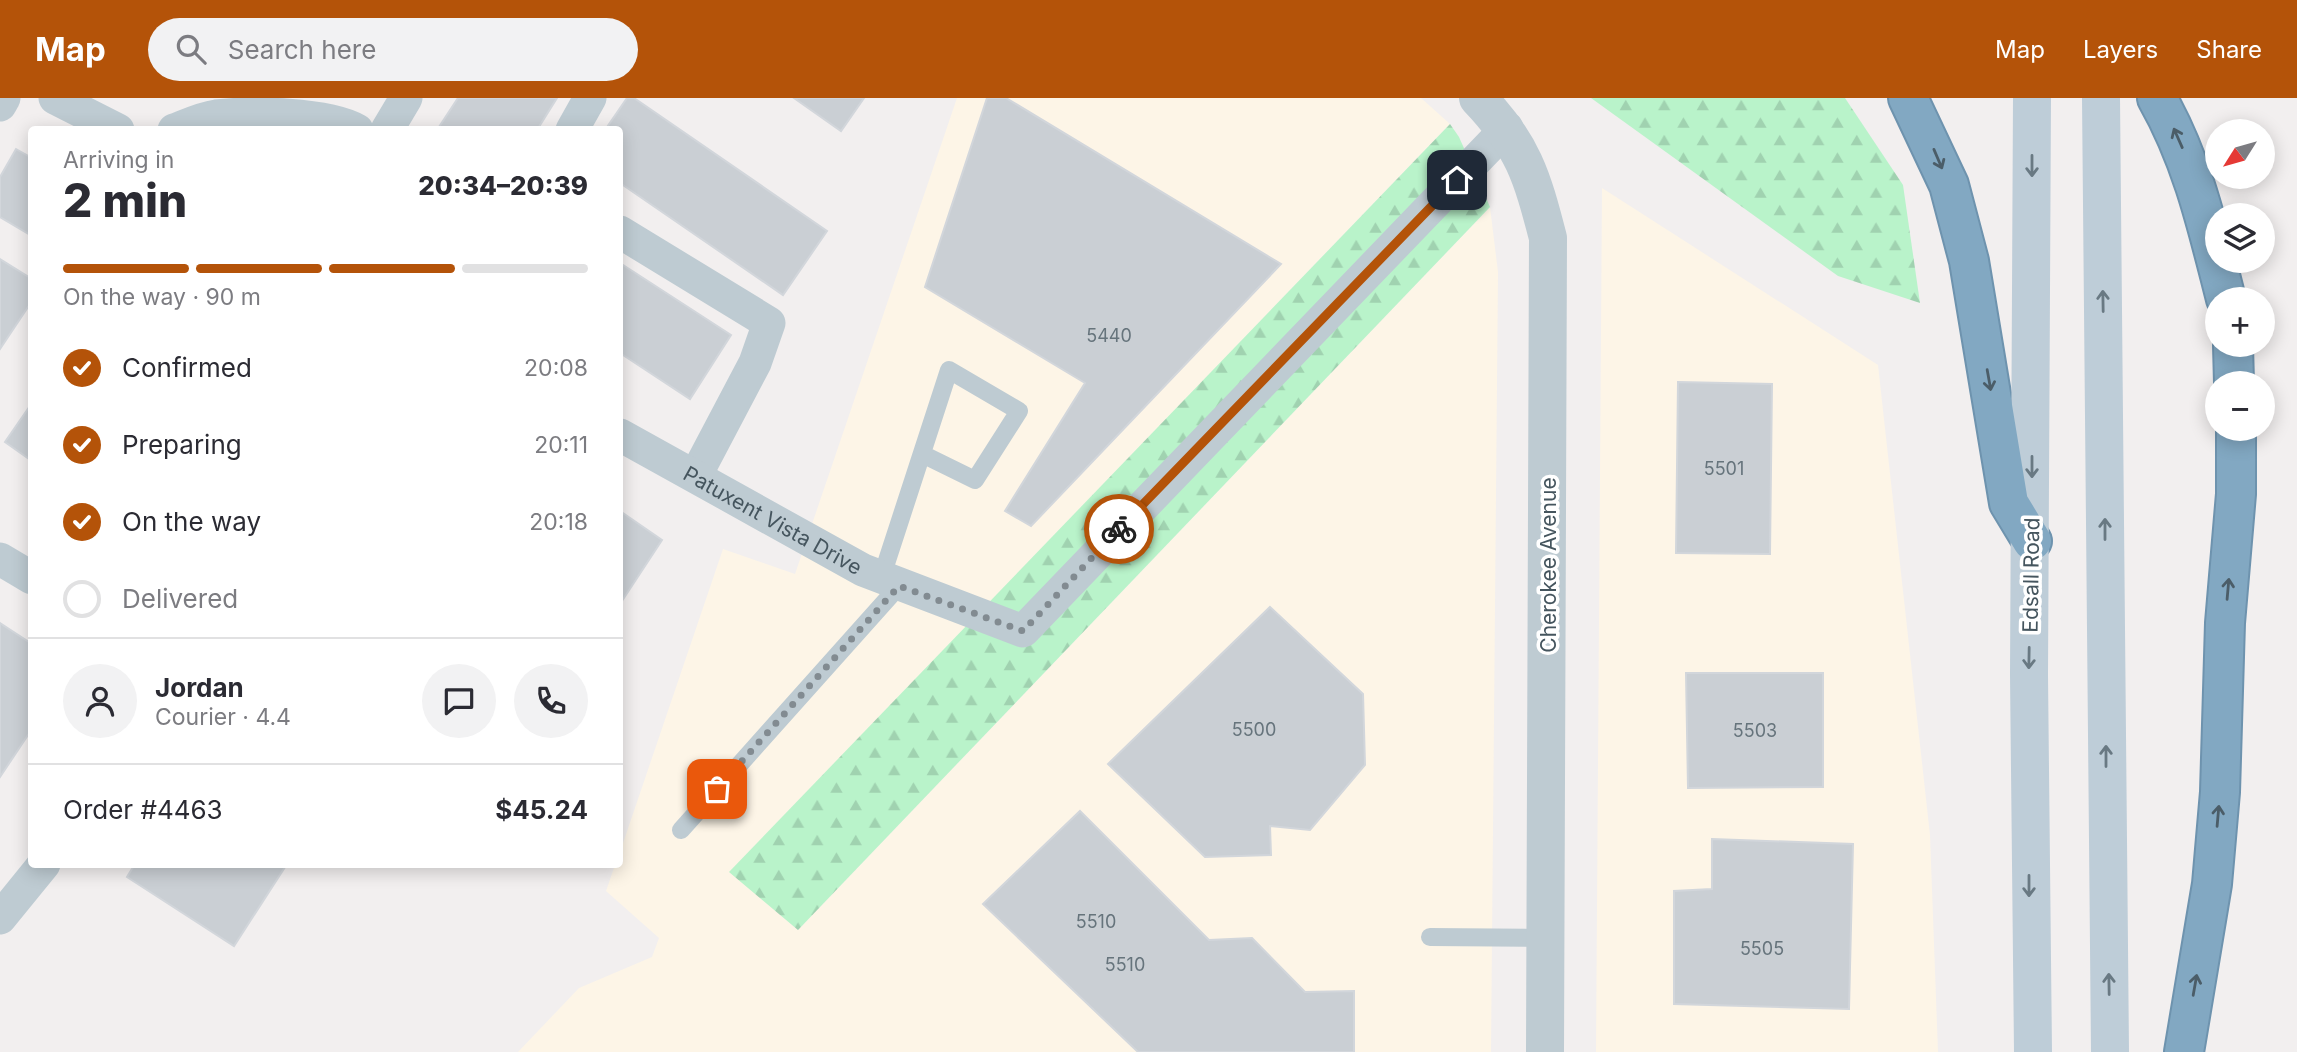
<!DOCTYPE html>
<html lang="en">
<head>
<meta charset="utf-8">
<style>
  :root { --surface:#fff; --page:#f2f2f3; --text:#2b2b33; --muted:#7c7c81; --line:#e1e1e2; --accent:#b45309 }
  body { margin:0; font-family:Inter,sans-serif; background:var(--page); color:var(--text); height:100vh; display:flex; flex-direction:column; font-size:26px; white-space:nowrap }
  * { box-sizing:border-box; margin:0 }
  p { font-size:23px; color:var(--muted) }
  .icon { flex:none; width:38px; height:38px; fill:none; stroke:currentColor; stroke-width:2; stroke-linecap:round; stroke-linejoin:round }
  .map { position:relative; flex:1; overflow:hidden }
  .side { position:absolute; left:28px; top:28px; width:595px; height:742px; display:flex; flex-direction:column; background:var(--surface); border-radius:7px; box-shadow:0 4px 18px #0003 }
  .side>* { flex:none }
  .needle { width:46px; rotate:233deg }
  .controls { position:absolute; left:2205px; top:21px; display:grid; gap:14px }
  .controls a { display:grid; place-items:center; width:70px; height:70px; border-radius:50%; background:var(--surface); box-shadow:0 4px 18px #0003; font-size:35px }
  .pin { position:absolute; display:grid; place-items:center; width:60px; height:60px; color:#fff; margin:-30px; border-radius:14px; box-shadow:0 4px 10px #0006 }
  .courier { position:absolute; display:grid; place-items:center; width:70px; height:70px; margin:-35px; border:5px solid #b45309; border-radius:50%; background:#fff; color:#222; box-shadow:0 2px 9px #0007 }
  .overview em { font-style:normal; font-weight:800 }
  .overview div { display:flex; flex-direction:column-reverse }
  .overview { display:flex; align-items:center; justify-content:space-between; height:119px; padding:0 35px }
  h1 { font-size:46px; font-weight:800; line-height:52px }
  .bar { display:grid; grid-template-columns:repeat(4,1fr); gap:10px 7px; align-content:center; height:84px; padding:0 35px }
  .bar i { height:9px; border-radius:5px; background:var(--line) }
  .bar .active { background:var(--accent) }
  .bar p { grid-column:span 4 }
  .line { display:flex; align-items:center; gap:18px; padding:0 35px; border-top:2px solid var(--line) }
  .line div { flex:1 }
  .round { display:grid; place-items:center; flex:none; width:74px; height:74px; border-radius:37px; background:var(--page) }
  ol { padding:0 35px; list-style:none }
  li { display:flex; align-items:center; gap:21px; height:77px }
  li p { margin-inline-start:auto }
  li .icon { padding:7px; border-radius:50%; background:var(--accent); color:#fff; stroke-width:4 }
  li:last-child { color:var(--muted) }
  li i { width:38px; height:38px; border:4px solid var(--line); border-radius:50% }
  header { display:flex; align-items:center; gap:42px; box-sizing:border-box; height:98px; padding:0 35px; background:var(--accent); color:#fff }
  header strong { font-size:33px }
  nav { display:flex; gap:38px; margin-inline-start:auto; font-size:24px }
  .search { width:490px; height:63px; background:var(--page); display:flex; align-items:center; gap:18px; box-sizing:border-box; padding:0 24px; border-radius:38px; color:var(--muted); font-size:26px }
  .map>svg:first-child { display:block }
  .commercial { fill:#fdf5e7 }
  .forest { fill:url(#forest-firs) }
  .building { fill:#cacfd4; stroke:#d2d6db; stroke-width:2 }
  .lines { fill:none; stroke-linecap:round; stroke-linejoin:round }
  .motorway-casing { stroke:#6e93ae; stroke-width:42 }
  .service { stroke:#becbd2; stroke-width:18 }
  .minor { stroke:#becbd2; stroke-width:33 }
  .tertiary { stroke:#becbd2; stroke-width:38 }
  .secondary { stroke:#becdd8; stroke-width:38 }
  .motorway { stroke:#82a8c2; stroke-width:38 }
  .oneway { stroke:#4b5d68 }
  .oneway2 { stroke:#697983 }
  .done { stroke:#828b91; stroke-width:7; stroke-dasharray:0 12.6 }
  .route { stroke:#b45309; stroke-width:9 }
  .labels { text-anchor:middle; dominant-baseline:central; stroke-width:7; stroke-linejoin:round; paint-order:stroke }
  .number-label { font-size:18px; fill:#66747c }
  .street-label { font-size:21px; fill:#45555e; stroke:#fff }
</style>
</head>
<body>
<header>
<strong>Map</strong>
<div class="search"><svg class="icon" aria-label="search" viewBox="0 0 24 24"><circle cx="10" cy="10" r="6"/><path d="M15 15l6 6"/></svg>Search here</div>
<nav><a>Map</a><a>Layers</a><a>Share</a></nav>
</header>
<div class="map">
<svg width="2297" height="954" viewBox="0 0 2297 954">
  <defs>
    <pattern id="forest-firs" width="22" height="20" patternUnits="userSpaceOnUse" patternTransform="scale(1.75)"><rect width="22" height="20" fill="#b9f3ca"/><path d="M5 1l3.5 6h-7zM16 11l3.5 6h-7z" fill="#a0d2b0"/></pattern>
  </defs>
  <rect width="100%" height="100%" fill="#f2efef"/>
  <g class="commercial">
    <path d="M957 0H1421L1450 26 730 774 798 832 1490 109 1498 174 1491 954H518L579 890 652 859 659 840 606 793 615 767 620 766V754L723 451 795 476Z"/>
    <path d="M1602 90 1878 267 1930 737 1938 954H1596Z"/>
  </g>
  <g class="forest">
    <path d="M1591 0H1845L1903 87 1920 205 1838 178Z"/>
    <path d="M1450 26 1459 39 1490 109 798 832 729 774Z"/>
  </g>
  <g class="building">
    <path d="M458 0H557L537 32H437Z"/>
    <path d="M627 0H634L827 133 783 197 620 85V32H605Z"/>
    <path d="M794 0H864L841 33Z"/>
    <path d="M987 0H1006L1281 166 1031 428 1005 413 1085 285 925 189Z"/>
    <path d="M16 51 32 60V138L0 119V79Z"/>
    <path d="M0 161 32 181V203L0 251Z"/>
    <path d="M620 165 731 237 690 301 620 255Z"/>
    <path d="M1678 284 1772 286 1770 456 1676 455Z"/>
    <path d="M32 305V363L5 344Z"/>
    <path d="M620 413 662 442 620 506Z"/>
    <path d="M1270 509 1363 596 1365 667 1310 732 1270 728 1271 757 1205 759 1108 666Z"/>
    <path d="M0 525 32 546V631L0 679Z"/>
    <path d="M1686 575H1823V689L1688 690Z"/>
    <path d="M1080 713 1209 842 1252 840 1305 894 1354 893V954H1138L983 806Z"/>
    <path d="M1712 741 1853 746 1849 911 1674 906V793L1712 791Z"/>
    <path d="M135 766H287L234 848 127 779Z"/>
  </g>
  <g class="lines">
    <g class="motorway-casing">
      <g id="motorway">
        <path d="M1908 0 1949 87 1969 163 2009 405 2032 443"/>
        <path d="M2157 0C2193 63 2208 131 2226 201"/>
        <path d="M2233 247 2234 285"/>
        <path d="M2184 954 2212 786 2220 694 2225 525 2236 396V331"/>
      </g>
    </g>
    <g class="service">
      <path d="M881 481 949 272 1019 313 975 382 922 356"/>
      <path d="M681 732 899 488"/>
      <path d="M1430 839 1546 840"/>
    </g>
    <g class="minor">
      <path d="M55 0 118 32"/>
      <path d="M0 7 4 0"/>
      <path d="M174 32C187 27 202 20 216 18 251 14 327 15 357 32"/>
      <path d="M387 32 406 0"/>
      <path d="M572 32 590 0"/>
      <path d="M620 134 769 225 755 265 696 377"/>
      <path id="s1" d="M620 337 863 472 1023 533 1507 30"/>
      <path d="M0 461 32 480"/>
      <path d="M0 820 44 766"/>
    </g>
    <path class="tertiary" d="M1478 0C1523 47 1532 78 1548 140L1545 954"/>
    <g class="secondary">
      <path d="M2032 0 2029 577 2033 954"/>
      <path d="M2101 0 2110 954"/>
    </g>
    <use href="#motorway" class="motorway"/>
  </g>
  <defs><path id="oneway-shaft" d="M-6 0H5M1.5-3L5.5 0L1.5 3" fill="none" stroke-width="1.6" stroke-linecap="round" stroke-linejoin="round" transform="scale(1.75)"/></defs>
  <g class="oneway">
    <use href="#oneway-shaft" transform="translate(2178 40) rotate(-114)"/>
    <use href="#oneway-shaft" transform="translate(1938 61) rotate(67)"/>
    <use href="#oneway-shaft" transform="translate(1989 282) rotate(80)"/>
    <use href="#oneway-shaft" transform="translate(2228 491) rotate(-85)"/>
    <use href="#oneway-shaft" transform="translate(2218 718) rotate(-85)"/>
    <use href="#oneway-shaft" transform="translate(2195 887) rotate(-80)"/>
  </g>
  <g class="oneway2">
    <use href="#oneway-shaft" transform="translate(2032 68) rotate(90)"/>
    <use href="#oneway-shaft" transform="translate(2103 203) rotate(-91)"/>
    <use href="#oneway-shaft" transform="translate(2032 369) rotate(90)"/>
    <use href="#oneway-shaft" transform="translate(2105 431) rotate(-90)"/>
    <use href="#oneway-shaft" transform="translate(2029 560) rotate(91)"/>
    <use href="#oneway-shaft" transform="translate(2106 658) rotate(-90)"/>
    <use href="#oneway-shaft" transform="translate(2029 788) rotate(90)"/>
    <use href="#oneway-shaft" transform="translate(2109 886) rotate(-91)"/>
  </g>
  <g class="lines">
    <path class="done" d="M717 691 899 488 1023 533 1119 431"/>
    <path class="route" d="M1119 431 1457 82"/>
  </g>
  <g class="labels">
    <g class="number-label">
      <text x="1109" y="237">5440</text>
      <text x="1724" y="370">5501</text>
      <text x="1254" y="631">5500</text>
      <text x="1755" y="632">5503</text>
      <text x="1096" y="823">5510</text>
      <text x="1762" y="850">5505</text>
      <text x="1125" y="866">5510</text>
    </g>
    <g class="street-label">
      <text stroke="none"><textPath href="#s1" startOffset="175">Patuxent Vista Drive</textPath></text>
      <text transform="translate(1548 467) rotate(-90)">Cherokee Avenue</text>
      <text transform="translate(2031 477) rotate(-89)">Edsall Road</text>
    </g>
  </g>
</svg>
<div class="controls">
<a><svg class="needle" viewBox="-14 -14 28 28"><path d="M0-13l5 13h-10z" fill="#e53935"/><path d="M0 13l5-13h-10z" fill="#7c7c81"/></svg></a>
<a><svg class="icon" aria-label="layers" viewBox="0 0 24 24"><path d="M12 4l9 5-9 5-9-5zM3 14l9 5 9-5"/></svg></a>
<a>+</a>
<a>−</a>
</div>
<div class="pin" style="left:717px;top:691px;background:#ea580c"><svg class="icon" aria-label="bag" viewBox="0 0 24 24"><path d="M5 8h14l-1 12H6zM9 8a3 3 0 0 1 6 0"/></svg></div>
<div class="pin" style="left:1457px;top:82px;background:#1f2937"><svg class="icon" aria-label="home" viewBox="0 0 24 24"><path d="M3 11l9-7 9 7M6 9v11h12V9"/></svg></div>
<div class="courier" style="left:1119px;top:431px"><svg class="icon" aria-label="bike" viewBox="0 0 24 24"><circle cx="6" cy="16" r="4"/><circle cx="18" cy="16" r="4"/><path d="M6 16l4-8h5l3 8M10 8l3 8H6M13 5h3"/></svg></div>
<section class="side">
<div class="overview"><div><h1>2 min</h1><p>Arriving in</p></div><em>20:34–20:39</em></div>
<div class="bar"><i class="active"></i><i class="active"></i><i class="active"></i><i></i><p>On the way · 90 m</p></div>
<ol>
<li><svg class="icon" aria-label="check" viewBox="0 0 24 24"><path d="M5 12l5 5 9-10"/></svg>Confirmed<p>20:08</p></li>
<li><svg class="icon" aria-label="check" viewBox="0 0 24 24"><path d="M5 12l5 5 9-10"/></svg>Preparing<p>20:11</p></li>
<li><svg class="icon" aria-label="check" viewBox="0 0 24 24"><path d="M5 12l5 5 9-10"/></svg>On the way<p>20:18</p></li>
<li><i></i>Delivered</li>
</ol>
<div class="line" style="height:126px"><a class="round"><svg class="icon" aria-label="person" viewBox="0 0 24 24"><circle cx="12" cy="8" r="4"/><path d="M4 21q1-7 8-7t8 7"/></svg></a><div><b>Jordan</b><p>Courier · 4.4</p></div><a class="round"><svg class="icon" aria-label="chat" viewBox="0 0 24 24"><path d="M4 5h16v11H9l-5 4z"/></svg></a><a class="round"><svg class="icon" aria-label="phone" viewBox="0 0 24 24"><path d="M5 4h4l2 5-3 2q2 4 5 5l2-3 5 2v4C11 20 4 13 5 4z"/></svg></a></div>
<div class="line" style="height:91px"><div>Order #4463</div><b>$45.24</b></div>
</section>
</div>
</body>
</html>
